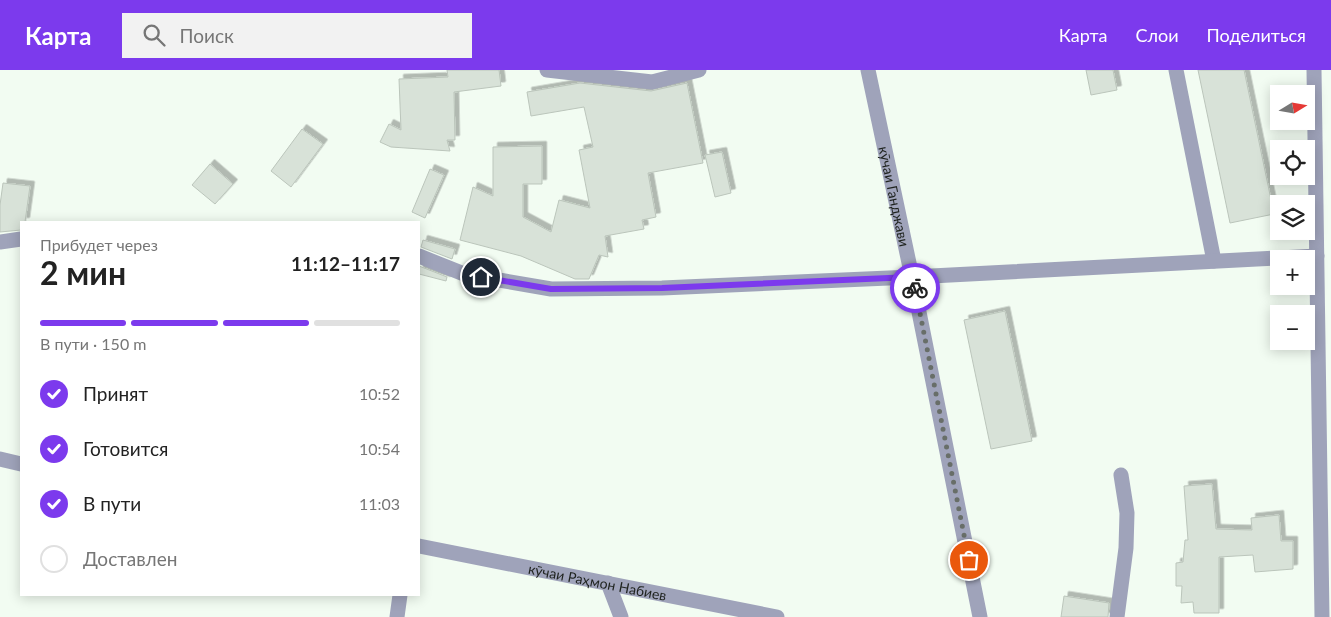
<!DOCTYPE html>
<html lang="ru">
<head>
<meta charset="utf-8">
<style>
  :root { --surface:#fff; --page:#f2f2f2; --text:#222; --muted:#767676; --line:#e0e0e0; --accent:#7c3aed }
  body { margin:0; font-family:Lato,sans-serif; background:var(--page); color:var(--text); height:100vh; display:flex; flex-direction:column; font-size:19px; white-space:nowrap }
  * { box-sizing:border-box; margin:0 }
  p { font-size:16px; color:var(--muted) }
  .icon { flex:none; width:28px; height:28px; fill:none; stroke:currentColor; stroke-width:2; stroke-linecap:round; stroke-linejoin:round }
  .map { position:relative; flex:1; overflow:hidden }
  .details { position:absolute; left:20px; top:151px; width:400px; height:375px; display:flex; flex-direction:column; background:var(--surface); border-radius:0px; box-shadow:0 2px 12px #0003 }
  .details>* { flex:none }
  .needle { width:32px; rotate:79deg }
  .buttons { position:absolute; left:1270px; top:15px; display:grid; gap:10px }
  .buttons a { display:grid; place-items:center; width:45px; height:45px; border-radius:0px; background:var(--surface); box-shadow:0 2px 12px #0003; font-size:25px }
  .pin { position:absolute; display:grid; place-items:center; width:42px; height:42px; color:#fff; margin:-21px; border:2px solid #fff; border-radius:50%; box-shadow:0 1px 5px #0007 }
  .courier { position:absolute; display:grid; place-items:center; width:50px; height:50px; margin:-25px; border:4px solid #7c3aed; border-radius:50%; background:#fff; color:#222; box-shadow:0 1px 6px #0007 }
  .head em { font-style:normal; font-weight:700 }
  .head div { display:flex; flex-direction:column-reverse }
  .head { display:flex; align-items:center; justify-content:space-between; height:85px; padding:0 20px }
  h1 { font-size:32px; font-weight:700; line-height:38px }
  .bar { display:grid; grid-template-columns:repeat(4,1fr); gap:8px 5px; align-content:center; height:60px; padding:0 20px }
  .bar i { height:6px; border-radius:4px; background:var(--line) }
  .bar .on { background:var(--accent) }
  .bar p { grid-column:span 4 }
  ol { padding:0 20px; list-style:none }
  li { display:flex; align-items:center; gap:15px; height:55px }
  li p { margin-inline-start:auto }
  li .icon { padding:5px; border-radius:50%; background:var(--accent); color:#fff; stroke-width:4 }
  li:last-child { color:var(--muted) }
  li i { width:28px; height:28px; border:2px solid var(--line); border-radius:50% }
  header { display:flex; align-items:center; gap:30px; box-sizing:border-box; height:70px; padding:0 25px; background:var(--accent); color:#fff }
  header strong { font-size:24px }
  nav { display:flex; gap:28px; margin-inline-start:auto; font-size:18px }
  .search { width:350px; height:45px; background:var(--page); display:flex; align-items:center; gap:12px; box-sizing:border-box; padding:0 18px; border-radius:0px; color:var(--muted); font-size:19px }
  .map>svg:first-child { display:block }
  .building { fill:#d8e2d8; stroke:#bbc5bb; filter:url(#shadow) }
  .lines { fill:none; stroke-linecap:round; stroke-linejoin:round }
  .minor { stroke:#9fa3ba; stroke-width:15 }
  .done { stroke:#686e68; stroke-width:5; stroke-dasharray:0 9 }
  .route { stroke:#7c3aed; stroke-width:6 }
  .labels { text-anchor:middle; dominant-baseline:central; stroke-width:4.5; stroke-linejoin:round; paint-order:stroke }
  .street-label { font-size:14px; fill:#1e221e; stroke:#fff }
</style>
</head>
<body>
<header>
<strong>Карта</strong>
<div class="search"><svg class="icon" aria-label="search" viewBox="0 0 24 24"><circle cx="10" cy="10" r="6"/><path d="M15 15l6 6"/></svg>Поиск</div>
<nav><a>Карта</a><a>Слои</a><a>Поделиться</a></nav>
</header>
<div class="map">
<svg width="1331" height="547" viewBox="0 0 1331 547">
  <defs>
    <filter id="shadow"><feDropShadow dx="4.5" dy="-4.5" stdDeviation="0" flood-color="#0004"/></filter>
  </defs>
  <rect width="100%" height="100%" fill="#f2fcf2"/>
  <g class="building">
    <path d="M447 0H499L501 16 454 22 455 70H447L450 81 391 77 380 72 389 54 401 60 399 9 448 7Z"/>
    <path d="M1086 0H1113L1117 20 1091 25Z"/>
    <path d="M1198 0H1244L1274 144 1230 153Z"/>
    <path d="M580 13 651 21 687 13 703 93 648 103 656 147 642 150 644 159 605 166 608 187 599 185 589 209H575L521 186 460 170 473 117 493 126V77L542 76V114H523V147L551 162 559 130 590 138 579 80 593 77 584 37 531 46 527 22Z"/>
    <path d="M302 59 323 74 291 117 271 101Z"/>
    <path d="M722 82 731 123 715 127 705 85Z"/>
    <path d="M210 94 233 114 215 134 192 115Z"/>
    <path d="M430 99 444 105 425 148 412 142Z"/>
    <path d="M3 113 30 116 25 152H21V160L0 162V135Z"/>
    <path d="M423 170 455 179 452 189 421 177Z"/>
    <path d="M419 196 447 207 446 211 419 204Z"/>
    <path d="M1005 241 1032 371 991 379 964 250Z"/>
    <path d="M1212 414 1216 459 1252 460 1251 448 1279 445 1281 471H1293V499L1255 502 1253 485 1219 487V543H1194L1193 532 1181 533 1182 516H1176V493L1183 492 1185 470H1188L1184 416Z"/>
    <path d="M1064 526 1109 533 1108 547H1061Z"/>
  </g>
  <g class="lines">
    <g class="minor">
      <path d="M547 0 652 12 699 0"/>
      <path id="s1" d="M868 0 912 207 980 547"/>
      <path d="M1176 0 1214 191"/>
      <path d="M1314 0 1322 547"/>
      <path d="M0 172 21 169"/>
      <path d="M419 186 464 204 551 219 662 218 912 207 1317 186"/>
      <path d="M0 389 21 394"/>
      <path id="s2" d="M419 476 777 547"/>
      <path d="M608 513 621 547"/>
      <path d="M397 547 400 525"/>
      <path d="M1117 547 1126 478 1127 443 1121 405"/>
    </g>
  </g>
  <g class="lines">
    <path class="done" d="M915 218 969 490"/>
    <path class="route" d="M481 207 551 219 662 218 912 207 915 218"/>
  </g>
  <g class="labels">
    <g class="street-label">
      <text stroke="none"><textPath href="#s1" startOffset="129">кӯчаи Ганджави</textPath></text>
      <text stroke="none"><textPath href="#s2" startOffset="182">кӯчаи Раҳмон Набиев</textPath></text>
    </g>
  </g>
</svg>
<div class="buttons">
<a><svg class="needle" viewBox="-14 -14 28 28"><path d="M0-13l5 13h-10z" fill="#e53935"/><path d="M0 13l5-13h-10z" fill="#767676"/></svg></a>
<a><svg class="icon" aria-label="locate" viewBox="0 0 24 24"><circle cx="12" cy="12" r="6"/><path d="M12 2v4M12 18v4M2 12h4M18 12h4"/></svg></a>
<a><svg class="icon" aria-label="layers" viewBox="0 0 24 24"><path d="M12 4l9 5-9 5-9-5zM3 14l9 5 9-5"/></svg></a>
<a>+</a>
<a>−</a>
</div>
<div class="pin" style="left:969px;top:490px;background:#ea580c"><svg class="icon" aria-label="bag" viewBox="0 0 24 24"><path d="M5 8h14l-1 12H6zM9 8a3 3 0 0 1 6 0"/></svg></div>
<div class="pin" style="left:481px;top:207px;background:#1f2937"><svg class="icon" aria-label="home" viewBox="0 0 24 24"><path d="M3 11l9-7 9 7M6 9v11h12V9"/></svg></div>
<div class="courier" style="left:915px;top:218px"><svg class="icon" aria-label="bike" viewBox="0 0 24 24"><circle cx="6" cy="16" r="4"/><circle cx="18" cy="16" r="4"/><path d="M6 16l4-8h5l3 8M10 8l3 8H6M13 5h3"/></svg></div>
<section class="details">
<div class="head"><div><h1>2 мин</h1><p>Прибудет через</p></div><em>11:12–11:17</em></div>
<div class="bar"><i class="on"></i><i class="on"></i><i class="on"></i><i></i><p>В пути · 150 m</p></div>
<ol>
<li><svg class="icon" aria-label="check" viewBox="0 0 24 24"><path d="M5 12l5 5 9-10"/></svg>Принят<p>10:52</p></li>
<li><svg class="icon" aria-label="check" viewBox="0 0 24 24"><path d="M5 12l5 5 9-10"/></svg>Готовится<p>10:54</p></li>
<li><svg class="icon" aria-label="check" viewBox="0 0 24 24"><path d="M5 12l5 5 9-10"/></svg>В пути<p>11:03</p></li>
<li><i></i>Доставлен</li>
</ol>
</section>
</div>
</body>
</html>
